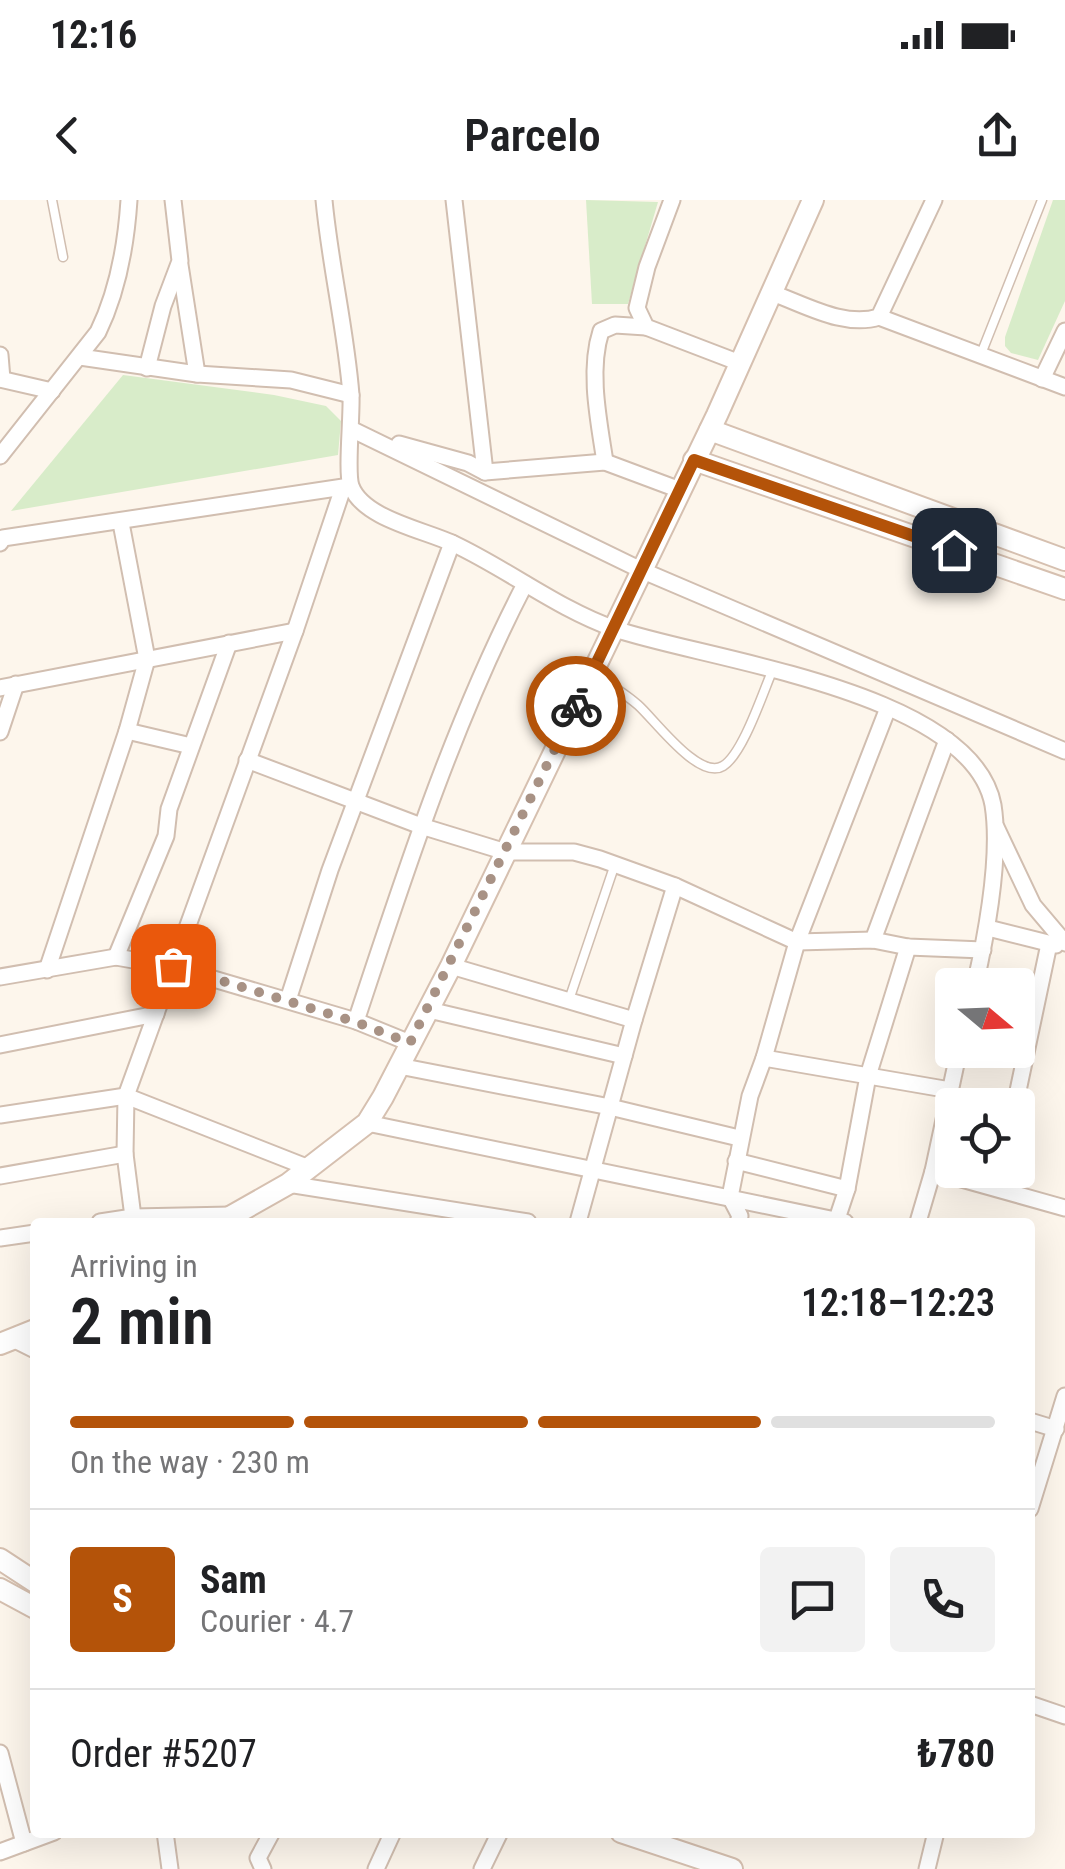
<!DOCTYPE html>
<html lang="en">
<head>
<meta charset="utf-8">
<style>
  :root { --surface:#fff; --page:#f2f2f2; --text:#202124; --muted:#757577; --line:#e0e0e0; --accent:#b45309 }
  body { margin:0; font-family:"Roboto Condensed",sans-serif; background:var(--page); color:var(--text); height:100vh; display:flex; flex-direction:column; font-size:38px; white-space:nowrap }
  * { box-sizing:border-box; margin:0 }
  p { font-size:32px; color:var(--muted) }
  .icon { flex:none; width:55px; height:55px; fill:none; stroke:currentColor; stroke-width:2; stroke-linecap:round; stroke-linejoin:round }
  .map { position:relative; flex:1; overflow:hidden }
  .sheet { position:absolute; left:30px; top:1018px; width:1005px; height:620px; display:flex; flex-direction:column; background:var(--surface); border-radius:10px; box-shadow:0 10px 40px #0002 }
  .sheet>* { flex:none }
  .needle { width:65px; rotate:109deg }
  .tools { position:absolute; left:935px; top:768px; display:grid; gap:20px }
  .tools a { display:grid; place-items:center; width:100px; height:100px; border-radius:10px; background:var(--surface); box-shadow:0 10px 40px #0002; font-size:50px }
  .pin { position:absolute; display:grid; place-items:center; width:85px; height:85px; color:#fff; margin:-42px; border-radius:20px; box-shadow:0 5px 15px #0006 }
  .courier { position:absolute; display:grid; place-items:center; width:100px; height:100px; margin:-50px; border:8px solid #b45309; border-radius:50%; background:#fff; color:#222; box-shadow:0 2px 12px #0007 }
  .summary em { font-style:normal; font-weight:600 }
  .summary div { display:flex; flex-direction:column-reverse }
  .summary { display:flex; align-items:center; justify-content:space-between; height:170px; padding:0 40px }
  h1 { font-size:65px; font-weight:600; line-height:75px }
  .bar { display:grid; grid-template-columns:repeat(4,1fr); gap:15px 10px; align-content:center; height:120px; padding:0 40px }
  .bar i { height:12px; border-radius:8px; background:var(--line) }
  .bar .current { background:var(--accent) }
  .bar p { grid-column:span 4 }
  .line { display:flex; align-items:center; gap:25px; padding:0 40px; border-top:2px solid var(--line) }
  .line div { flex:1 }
  .round { display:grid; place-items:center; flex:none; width:105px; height:105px; border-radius:10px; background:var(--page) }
  .status { display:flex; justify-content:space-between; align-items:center; height:70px; padding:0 50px; background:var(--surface); direction:ltr }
  .status svg { height:28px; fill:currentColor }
  header { display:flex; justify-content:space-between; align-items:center; height:130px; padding:0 40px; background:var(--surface); font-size:45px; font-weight:600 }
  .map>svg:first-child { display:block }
  .green { fill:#d8ecc9 }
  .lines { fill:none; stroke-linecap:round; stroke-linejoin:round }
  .lane-casing { stroke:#d1beb0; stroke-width:11 }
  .street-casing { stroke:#d1beb0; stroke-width:19 }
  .secondary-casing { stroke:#d6c0b0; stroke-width:24 }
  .lane { stroke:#fff; stroke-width:8 }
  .street { stroke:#fff; stroke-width:15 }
  .secondary { stroke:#fff; stroke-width:20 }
  .done { stroke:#a89285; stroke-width:10; stroke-dasharray:0 18 }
  .route { stroke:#b45309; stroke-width:12 }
</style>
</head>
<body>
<div class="status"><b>12:16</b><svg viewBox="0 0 49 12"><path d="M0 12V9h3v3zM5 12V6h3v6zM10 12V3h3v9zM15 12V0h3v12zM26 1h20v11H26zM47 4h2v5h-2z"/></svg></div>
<header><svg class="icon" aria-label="back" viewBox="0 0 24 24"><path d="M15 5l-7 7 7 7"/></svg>Parcelo<svg class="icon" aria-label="share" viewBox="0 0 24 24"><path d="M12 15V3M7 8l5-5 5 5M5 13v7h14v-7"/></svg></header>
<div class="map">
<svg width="1065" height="1669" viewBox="0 0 1065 1669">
  <rect width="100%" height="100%" fill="#fdf6ec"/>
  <g class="green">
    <path d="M586 0 658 2 628 104H592Z"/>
    <path d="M1053 0H1065V101L1038 160 1011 153 1005 146V137Z"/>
    <path d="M123 175 274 195 326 206 341 221 338 255 11 311Z"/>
  </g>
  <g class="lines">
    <g class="lane-casing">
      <g id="lane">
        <path d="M52 0 63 57"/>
        <path d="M981 154 1042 0"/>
        <path d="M593 474C608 483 624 493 638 505 654 519 699 581 723 566 743 554 763 492 773 469"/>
        <path d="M569 800 615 664"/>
      </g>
    </g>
    <g class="street-casing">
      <g id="street">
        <path d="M324 0C330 65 346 130 351 195 352 216 346 272 351 286 363 319 425 330 454 344 509 370 558 409 615 429 706 460 972 491 993 605 1001 655 986 736 975 785"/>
        <path d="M454 0 485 272"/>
        <path d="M672 0 647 67 637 108 646 127 740 163"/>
        <path d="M180 65 197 174"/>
        <path d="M772 93C806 105 844 128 879 117L934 0"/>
        <path d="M879 117 1065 187"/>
        <path d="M0 155 2 179"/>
        <path d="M80 157 197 174 291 180 351 195"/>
        <path d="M147 168 163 106 180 61 173 0"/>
        <path d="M0 179 52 191"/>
        <path d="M1042 179 1065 131"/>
        <path d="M351 229 641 370 1065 551"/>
        <path d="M399 244 468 263 485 272 605 262 680 290"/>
        <path d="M0 256 98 132C118 91 126 46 129 0"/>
        <path d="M605 262C599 222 588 171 601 131L615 125 646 127"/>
        <path d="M0 343 3 338 350 286"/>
        <path d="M0 488 295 431"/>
        <path d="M127 531 191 546"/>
        <path d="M0 532 16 484"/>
        <path d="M247 560 421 626 506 652H574L600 659 675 686 797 742 873 740 908 747 983 750"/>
        <path d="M996 627 1033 705 1065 743"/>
        <path d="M988 728 1056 745"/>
        <path d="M873 740 947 540"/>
        <path d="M116 757 166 636 169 609 229 443"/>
        <path d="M451 766 634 820"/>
        <path d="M47 770 127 531 147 459 121 323"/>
        <path d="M0 777 116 757 173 767 356 821 410 843"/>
        <path d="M288 800 330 670 452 343"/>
        <path d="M429 810 624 856"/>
        <path d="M356 821C405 673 453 523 525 384"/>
        <path d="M0 845 156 814"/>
        <path d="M764 858 950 890"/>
        <path d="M399 866 610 907 739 938"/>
        <path d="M1015 905 1049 744"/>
        <path d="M0 915 126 896 309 968"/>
        <path d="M367 923 845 1022"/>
        <path d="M736 961 847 989"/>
        <path d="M933 971 1065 1008"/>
        <path d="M0 976 125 954"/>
        <path d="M288 984 528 1022"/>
        <path d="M133 1017 125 954 126 896 295 431 343 288"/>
        <path d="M100 1022 133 1017 231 1015"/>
        <path d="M578 1022 634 820 675 686"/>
        <path d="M738 1022 740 1016 730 997 750 896 764 858 797 742 888 508"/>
        <path d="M836 1022 847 989 868 876 908 747"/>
        <path d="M918 1022 933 971 959 850"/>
        <path d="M0 1038 35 1033"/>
        <path d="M15 1140 35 1150"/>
        <path d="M1030 1221 1056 1229"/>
        <path d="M1030 1309 1065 1196"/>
        <path d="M1030 1504 1065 1516"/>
        <path d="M0 1553 24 1643"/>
        <path d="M165 1632 170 1669"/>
        <path d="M0 1652 54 1632"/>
        <path d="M263 1669 258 1658 272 1632"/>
        <path d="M376 1669 393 1632"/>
        <path d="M482 1669 500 1632"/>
        <path d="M927 1669 936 1632"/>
      </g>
    </g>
    <g class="secondary-casing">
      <g id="secondary">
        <path d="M710 230 1065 360"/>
        <path d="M694 260 1065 389"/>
        <path d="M221 1022 288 984 367 923 383 897 451 766 717 215 813 0"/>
        <path d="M0 1144 35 1130"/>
        <path d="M0 1359 35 1382"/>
        <path d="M0 1389 35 1408"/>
        <path d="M621 1632 732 1669"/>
      </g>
    </g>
    <use href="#lane" class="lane"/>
    <use href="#street" class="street"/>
    <use href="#secondary" class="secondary"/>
  </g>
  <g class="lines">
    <path class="done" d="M173 766 356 822 410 843 576 506"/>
    <path class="route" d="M576 506 694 260 954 350"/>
  </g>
</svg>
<div class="tools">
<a><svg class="needle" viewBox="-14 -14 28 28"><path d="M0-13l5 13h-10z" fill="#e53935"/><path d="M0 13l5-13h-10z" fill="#757577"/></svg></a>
<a><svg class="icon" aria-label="locate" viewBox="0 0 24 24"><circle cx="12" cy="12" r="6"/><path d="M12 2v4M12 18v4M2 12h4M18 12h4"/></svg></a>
</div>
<div class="pin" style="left:173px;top:766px;background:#ea580c"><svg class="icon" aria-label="bag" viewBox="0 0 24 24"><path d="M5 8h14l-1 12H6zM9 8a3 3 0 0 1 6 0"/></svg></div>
<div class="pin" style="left:954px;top:350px;background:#1f2937"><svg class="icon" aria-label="home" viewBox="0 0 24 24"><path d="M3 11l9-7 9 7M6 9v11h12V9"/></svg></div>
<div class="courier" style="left:576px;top:506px"><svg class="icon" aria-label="bike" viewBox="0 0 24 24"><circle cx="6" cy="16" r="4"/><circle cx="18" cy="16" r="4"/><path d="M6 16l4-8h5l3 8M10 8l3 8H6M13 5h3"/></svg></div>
<section class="sheet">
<div class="summary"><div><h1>2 min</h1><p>Arriving in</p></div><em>12:18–12:23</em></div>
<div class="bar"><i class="current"></i><i class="current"></i><i class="current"></i><i></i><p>On the way · 230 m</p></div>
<div class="line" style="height:180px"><b class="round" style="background:var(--accent);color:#fff">S</b><div><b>Sam</b><p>Courier · 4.7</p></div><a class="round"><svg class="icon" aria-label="chat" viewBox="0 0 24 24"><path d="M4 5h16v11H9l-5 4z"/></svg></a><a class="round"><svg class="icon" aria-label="phone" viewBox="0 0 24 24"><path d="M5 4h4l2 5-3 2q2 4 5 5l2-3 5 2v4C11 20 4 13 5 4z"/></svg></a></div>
<div class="line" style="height:130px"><div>Order #5207</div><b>₺780</b></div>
</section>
</div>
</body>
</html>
